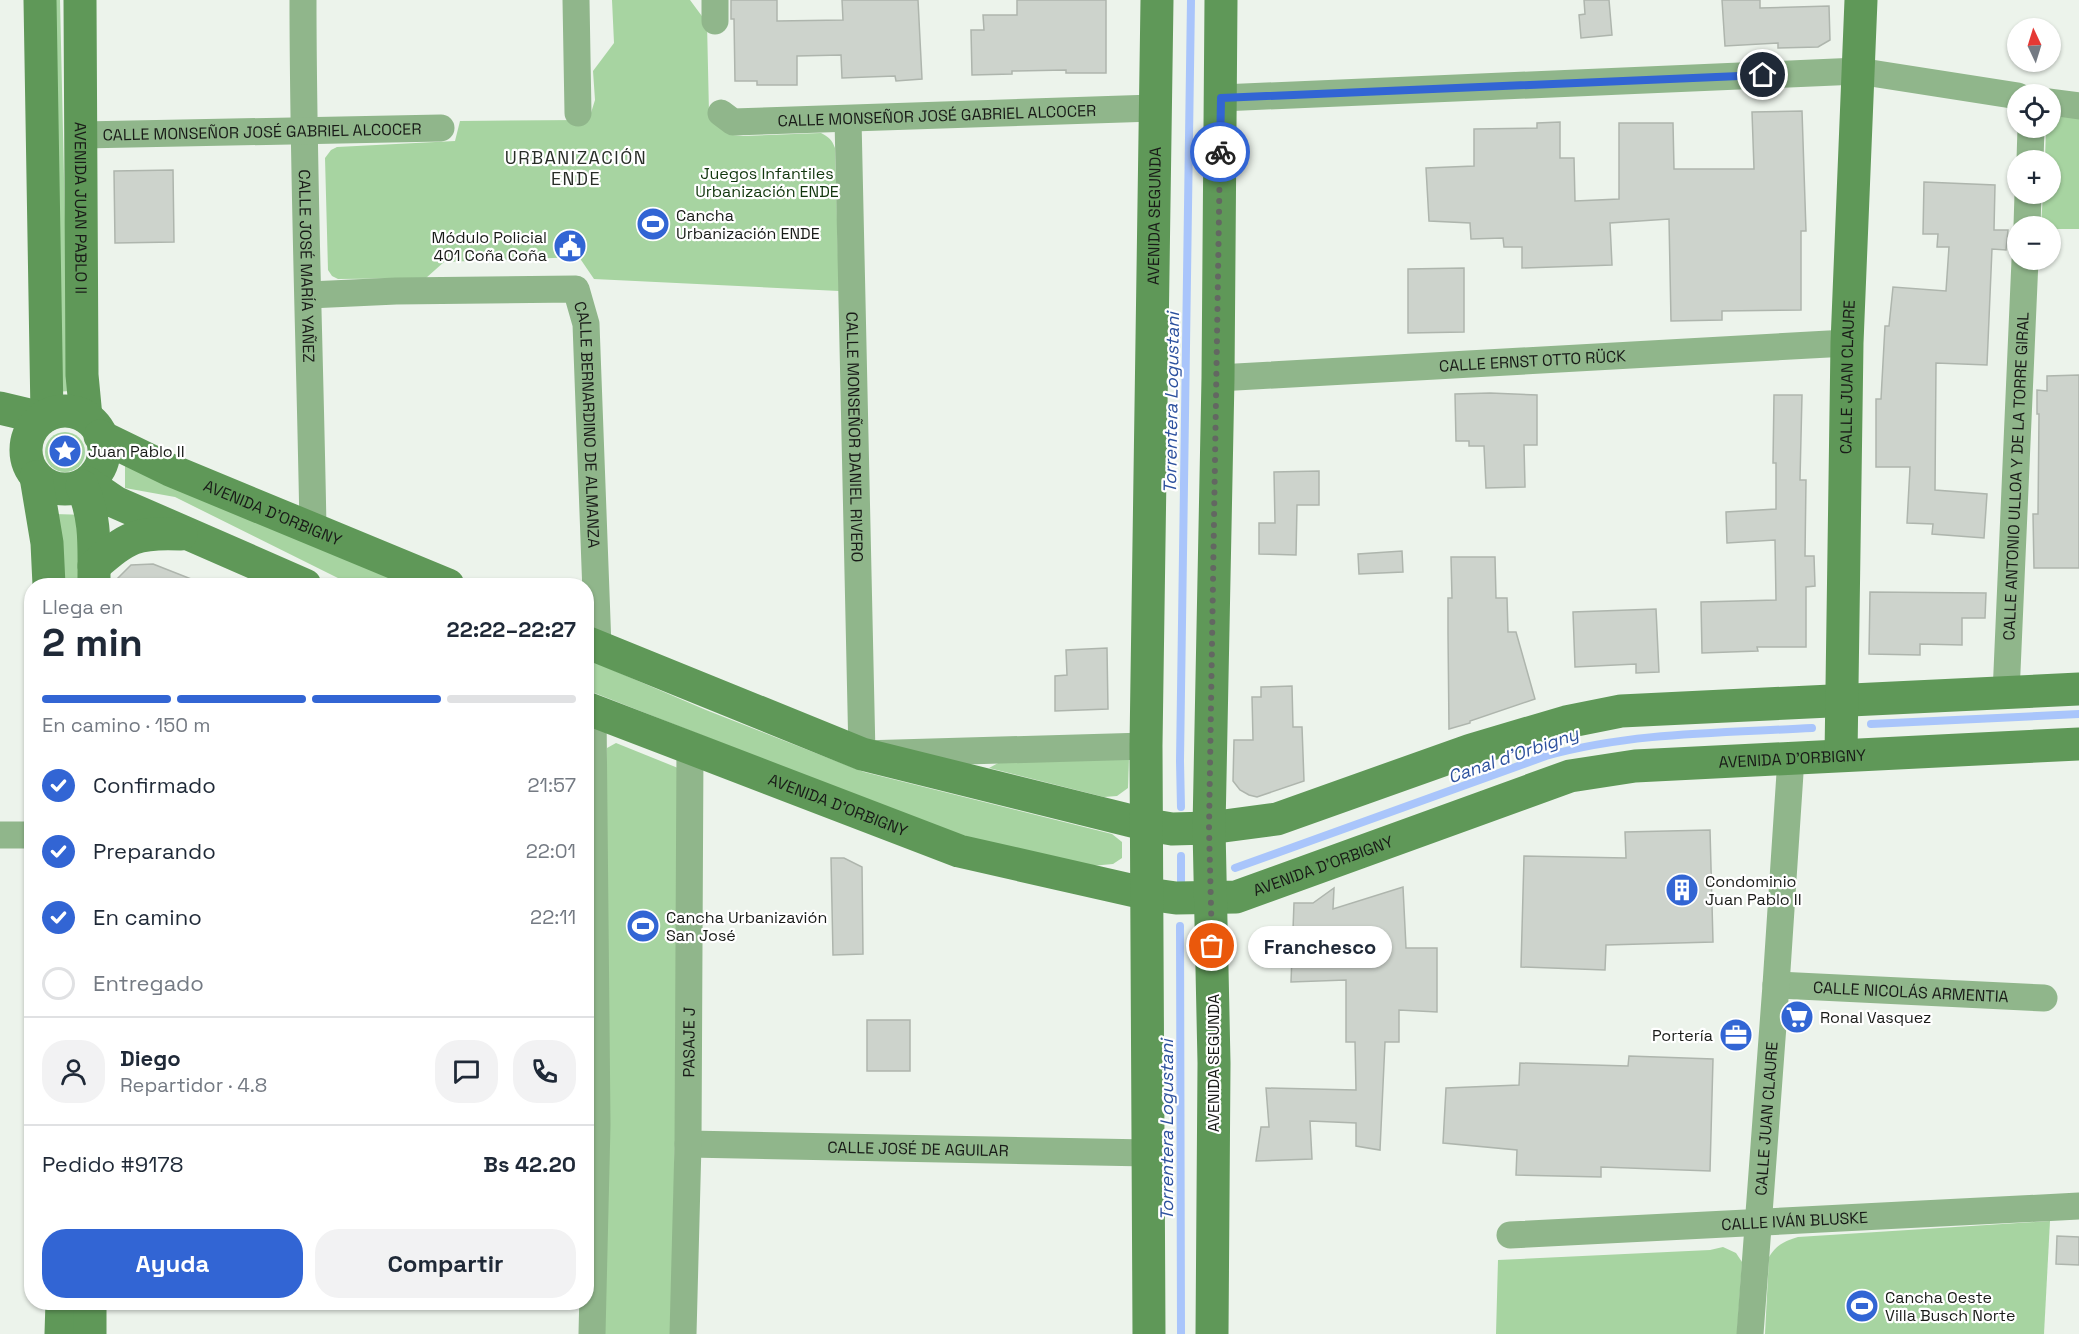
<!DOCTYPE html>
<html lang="es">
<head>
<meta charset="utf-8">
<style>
  :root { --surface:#fff; --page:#f2f2f3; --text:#1f2937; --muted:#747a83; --line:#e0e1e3; --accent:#3265d4 }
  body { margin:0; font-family:"Space Grotesk",sans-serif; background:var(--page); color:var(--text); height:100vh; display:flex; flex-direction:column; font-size:22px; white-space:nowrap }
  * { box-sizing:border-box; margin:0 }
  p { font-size:20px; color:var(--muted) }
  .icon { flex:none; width:33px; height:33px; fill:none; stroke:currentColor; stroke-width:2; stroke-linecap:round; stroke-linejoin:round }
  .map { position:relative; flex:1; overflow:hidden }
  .drawer { position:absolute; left:24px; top:578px; width:570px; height:732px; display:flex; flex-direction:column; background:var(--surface); border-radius:24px; box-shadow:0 2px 4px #0004 }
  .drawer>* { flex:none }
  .needle { width:39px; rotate:356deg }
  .buttons { position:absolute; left:2007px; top:18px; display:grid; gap:12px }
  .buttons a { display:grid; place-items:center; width:54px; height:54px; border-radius:50%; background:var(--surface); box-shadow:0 2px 4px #0004; font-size:30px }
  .pin { position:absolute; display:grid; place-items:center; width:51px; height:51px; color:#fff; margin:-26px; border:3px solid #fff; border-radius:50%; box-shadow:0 2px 6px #0007 }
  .courier { position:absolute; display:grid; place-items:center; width:60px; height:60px; margin:-30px; border:4px solid #3265d4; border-radius:50%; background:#fff; color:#222; box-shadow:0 2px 8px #0007 }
  .bubble { position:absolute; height:42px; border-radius:21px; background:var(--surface); box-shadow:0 2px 4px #0004; font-size:20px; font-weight:800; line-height:42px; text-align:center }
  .overview em { font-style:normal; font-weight:800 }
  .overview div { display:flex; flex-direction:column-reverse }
  .overview { display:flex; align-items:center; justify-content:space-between; height:102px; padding:0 18px }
  h1 { font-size:39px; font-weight:800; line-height:45px }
  .bar { display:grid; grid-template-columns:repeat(4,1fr); gap:9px 6px; align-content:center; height:72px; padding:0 18px }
  .bar i { height:8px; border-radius:4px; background:var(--line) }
  .bar .current { background:var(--accent) }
  .bar p { grid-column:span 4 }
  .line { display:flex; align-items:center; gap:15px; padding:0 18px; border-top:2px solid var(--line) }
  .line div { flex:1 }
  .round { display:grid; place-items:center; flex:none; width:63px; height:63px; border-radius:24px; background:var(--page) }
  ol { padding:0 18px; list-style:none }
  li { display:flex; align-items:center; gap:18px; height:66px }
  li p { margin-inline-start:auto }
  li .icon { padding:6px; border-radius:50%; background:var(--accent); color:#fff; stroke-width:4 }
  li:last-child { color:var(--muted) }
  li i { width:33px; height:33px; border:3px solid var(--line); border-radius:50% }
  .button { display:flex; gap:12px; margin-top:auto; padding:12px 18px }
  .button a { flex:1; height:69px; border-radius:24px; background:var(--accent); color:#fff; font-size:24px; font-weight:800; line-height:69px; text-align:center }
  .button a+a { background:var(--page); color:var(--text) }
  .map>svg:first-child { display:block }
  .green { fill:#a7d4a1 }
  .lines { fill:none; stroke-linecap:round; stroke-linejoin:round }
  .stream { stroke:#a9c5fb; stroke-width:8 }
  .building { fill:#cdd3cc; stroke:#aeb5ad; stroke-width:1.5 }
  .street { stroke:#90b68b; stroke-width:27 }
  .secondary { stroke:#5f9858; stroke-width:33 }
  .done { stroke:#636762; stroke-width:6; stroke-dasharray:0 10.8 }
  .route { stroke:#3265d4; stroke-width:8 }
  .labels { text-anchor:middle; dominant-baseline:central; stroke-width:4.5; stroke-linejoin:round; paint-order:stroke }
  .street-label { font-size:16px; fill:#191b18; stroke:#fff }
  .park-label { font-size:16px; fill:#11360d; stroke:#fff }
  .poi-label { font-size:16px; fill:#191b18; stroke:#fff; text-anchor:start }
  .neighbourhood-label { font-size:18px; letter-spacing:1.5px; fill:#282d27; stroke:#fff }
  .water-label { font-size:18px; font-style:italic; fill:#2c519e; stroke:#fff }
</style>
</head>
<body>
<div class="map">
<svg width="2079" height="1334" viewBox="0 0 2079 1334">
  <rect width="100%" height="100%" fill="#ecf3eb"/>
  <g class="green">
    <path d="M48 0H60L68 355 70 391 54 392Z"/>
    <path d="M612 0H690L707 23 709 113 732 135 743 136 821 133C829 137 832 140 835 148L839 291 594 279 579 257 444 262 426 278 338 279 332 276 328 270 325 158 331 150 337 147 455 141 460 121 583 120 590 116 595 100 593 71 614 43Z"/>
    <path d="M2051 112 2079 117V229H2051L2050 226H2041L2043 194H2050V160H2045L2046 128H2050Z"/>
    <circle cx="65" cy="452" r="20"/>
    <path d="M125 456 413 585H352L175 497 125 488Z"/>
    <path d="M54 514 88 515 87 585H60Z"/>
    <path d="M587 659 706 710 864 772 1112 834 1122 842V858L1113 864 1091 866 967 840 587 690Z"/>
    <path d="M616 743 678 768 675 1138 671 1334H602L607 748Z"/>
    <path d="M1129 758 1128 788 1117 796 1104 797 989 768 1000 762Z"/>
    <path d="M2050 1221 2044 1334H1765L1769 1257C1777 1245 1784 1241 1798 1237Z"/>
    <path d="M1723 1247 1736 1253 1742 1262 1737 1334H1496L1498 1260 1710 1250Z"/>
  </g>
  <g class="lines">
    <g class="stream">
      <path d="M1871 724 2079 714"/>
      <path d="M1181 807 1180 761 1191 0"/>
      <path d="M1235 868 1546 756C1632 732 1723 733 1812 728"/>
      <path d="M1181 882V856"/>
      <path d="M1180 926 1181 1334"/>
    </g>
  </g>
  <g class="building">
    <path d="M731 0H777V21L843 20 842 0H918L922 79 896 81 895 76 842 78 841 55 797 56V85H757V81H735L734 19H731Z"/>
    <path d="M1017 0H1106V73H1066V70L1012 71V74L972 75 971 30H984L983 15H1017Z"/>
    <path d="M1584 0H1609L1612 35 1581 38 1579 15 1585 14Z"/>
    <path d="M1722 0H1760V8L1829 6 1830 40 1818 47 1778 48V43L1725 46Z"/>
    <path d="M1802 111 1806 231H1801V310L1722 311V320L1671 321 1669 219 1610 223 1612 265 1522 268V247H1504L1503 238 1471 239 1470 223 1429 221 1426 168 1474 166V129L1537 128V123L1560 122V158H1574L1575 201 1619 199V123H1673L1674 169H1754L1752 112Z"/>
    <path d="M173 170 174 242 115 243 114 171Z"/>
    <path d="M1924 182 1995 185 1994 230H2008L2006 250 1992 249 1987 365 1936 363 1935 490 1987 494 1984 538 1932 534 1933 524 1907 523 1910 467H1876V399H1881L1885 326H1889L1893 287 1946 291 1949 247H1937L1938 234H1923Z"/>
    <path d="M1464 268V332L1408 333V269Z"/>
    <path d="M2079 375V568H2034L2033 514H2038L2039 414H2037V390L2047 391V376Z"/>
    <path d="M1490 393 1537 395V445H1524L1525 487 1486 488 1484 446H1469V441H1456L1455 394Z"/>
    <path d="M1774 395H1802L1800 480H1806L1805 556H1814L1815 586 1806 587V647H1757L1758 651 1702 653 1701 602 1776 600 1775 540 1727 543 1726 512 1776 509V463H1773Z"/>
    <path d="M1319 471V505H1297L1296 555 1259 554V523H1275L1274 472Z"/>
    <path d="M1402 551 1403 572 1359 574 1358 554Z"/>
    <path d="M1451 557H1495L1496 598H1507L1508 632H1516L1535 699 1470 721V723L1449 729 1448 633V598H1452Z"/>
    <path d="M153 564 204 584 203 585H111L131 565Z"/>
    <path d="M1870 592 1986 593 1985 618H1962V645L1920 644V655L1869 654Z"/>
    <path d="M1656 609 1659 672 1636 673V664L1575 667 1573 612Z"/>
    <path d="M1107 648 1108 709 1055 711V676L1067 675 1066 650Z"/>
    <path d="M1292 686 1293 727H1302L1304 781 1257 797 1249 795 1240 790 1233 781 1234 740H1253L1252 697H1261V687Z"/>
    <path d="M1710 830 1713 942 1606 945 1605 970 1521 967 1524 856 1626 858 1625 832Z"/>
    <path d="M831 858H844L862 867 863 954 833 955Z"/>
    <path d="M1403 887 1406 948H1437V1012L1399 1010V1042H1385L1380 1150 1356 1146V1123L1310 1121 1312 1159 1256 1161 1261 1127H1269L1266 1088 1356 1090 1355 1042H1346V980L1291 982 1294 903H1313L1334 888 1333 909Z"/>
    <rect x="867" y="1020" width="43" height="51"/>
    <path d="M1629 1056 1713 1059 1710 1171 1601 1167V1177L1516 1175 1517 1150 1443 1143 1446 1088 1519 1085 1520 1063 1628 1066Z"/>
    <path d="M2057 1236 2079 1237V1265L2056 1264Z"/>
  </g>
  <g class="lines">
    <g class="street">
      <path id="s1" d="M303 0C303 177 310 353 313 529"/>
      <path d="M576 0 578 113"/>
      <path d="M715 0V21"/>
      <path d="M1221 98 1858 71 2018 96"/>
      <path d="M2050 102 2079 106"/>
      <path id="s2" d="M721 113 733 122 1154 108"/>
      <path id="s3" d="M848 119 862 754 1146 746"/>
      <path id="s4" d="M82 135 441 128"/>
      <path d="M2030 160 2031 128"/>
      <path d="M2027 226 2028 194"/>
      <path id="s5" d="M309 295 396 291 576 289 586 324 598 647"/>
      <path id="s6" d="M1218 378 1847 343"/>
      <path id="s7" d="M2006 694 2025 260"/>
      <path d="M0 835H32"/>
      <path id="s8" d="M1776 985 2044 998"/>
      <path id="s9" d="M688 1144 1148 1153"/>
      <path id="s10" d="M1510 1235 2079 1206"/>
      <path d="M592 1334 597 1125 593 711"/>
      <path id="s11" d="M683 1334 688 1144 690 748"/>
      <path id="s12" d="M1750 1334 1776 985 1791 758"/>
    </g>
    <g class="secondary">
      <path d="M40 0 47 415"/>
      <path id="s13" d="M80 0 82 375 86 417"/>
      <path d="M0 408 42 418"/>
      <circle cx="65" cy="450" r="39"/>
      <path id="s14" d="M100 436 170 470 448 585"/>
      <path d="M36 477 47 543 49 585"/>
      <path d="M87 483 115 502 305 585"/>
      <path d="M82 486C96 518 94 545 94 580"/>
      <path d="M94 566C128 537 135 532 181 534"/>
      <path d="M586 642 862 754 1148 825 1172 829 1209 828 1277 819 1471 750 1566 722 1621 711 2079 689"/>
      <path id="s15" d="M586 708 959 851 1148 894 1176 898 1236 897 1570 776 1635 766 2079 744"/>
      <path id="s16" d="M1841 755 1847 343 1861 0"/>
      <path d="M61 1334 62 1302"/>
      <path d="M90 1334V1302"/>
      <path id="s17" d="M1149 1334 1146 746 1157 0"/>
      <path d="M1212 1334 1214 1063 1209 828 1218 378 1221 0"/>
    </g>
  </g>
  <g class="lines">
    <path class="done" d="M1212 946 1209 828 1220 152"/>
    <path class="route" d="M1220 152 1221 98 1763 75"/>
  </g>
  <defs>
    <g id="stadium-disc" transform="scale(1.725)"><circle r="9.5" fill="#3265d4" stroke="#fff"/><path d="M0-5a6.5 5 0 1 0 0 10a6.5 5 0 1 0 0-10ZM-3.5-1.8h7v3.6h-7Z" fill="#fff"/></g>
    <g id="civic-disc" transform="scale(1.725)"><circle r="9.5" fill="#3265d4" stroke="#fff"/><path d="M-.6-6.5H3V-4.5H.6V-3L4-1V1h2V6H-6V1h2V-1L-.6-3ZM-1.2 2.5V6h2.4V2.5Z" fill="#fff"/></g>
    <g id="sight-disc" transform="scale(1.725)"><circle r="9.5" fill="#3265d4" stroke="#fff"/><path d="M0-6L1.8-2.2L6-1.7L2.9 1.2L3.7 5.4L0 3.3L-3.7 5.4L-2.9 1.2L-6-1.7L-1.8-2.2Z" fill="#fff"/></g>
    <g id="building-disc" transform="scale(1.725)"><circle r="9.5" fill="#3265d4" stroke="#fff"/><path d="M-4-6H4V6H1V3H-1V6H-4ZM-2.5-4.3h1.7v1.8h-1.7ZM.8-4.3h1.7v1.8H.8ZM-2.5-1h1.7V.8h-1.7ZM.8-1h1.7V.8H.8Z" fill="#fff"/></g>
    <g id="supermarket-disc" transform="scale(1.725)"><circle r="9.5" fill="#3265d4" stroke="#fff"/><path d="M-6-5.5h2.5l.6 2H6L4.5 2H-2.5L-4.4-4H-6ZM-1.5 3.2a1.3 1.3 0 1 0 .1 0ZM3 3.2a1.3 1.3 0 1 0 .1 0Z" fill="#fff"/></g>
    <g id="office-disc" transform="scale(1.725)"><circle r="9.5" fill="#3265d4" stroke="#fff"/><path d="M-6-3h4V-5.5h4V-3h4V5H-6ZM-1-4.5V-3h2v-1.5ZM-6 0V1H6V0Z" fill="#fff"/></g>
  </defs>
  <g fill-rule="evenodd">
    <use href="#stadium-disc" x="653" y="224"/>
    <use href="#civic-disc" x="570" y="246"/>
    <use href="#sight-disc" x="65" y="451"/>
    <use href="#building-disc" x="1682" y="890"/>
    <use href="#stadium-disc" x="643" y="926"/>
    <use href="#supermarket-disc" x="1797" y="1017"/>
    <use href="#office-disc" x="1736" y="1035"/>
    <use href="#stadium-disc" x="1862" y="1306"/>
  </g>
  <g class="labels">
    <g class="street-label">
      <text stroke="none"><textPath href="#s2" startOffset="219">CALLE MONSEÑOR JOSÉ GABRIEL ALCOCER</textPath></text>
      <text stroke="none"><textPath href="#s4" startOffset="180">CALLE MONSEÑOR JOSÉ GABRIEL ALCOCER</textPath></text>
      <text stroke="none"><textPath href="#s13" startOffset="208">AVENIDA JUAN PABLO II</textPath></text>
      <text stroke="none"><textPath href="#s17" startOffset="1118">AVENIDA SEGUNDA</textPath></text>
      <text stroke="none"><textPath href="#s1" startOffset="266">CALLE JOSÉ MARÍA YAÑEZ</textPath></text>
      <text stroke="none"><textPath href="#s6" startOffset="315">CALLE ERNST OTTO RÜCK</textPath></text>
      <text stroke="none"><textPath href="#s16" startOffset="378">CALLE JUAN CLAURE</textPath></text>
      <text stroke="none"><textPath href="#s5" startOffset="404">CALLE BERNARDINO DE ALMANZA</textPath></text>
      <text stroke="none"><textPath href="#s3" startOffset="318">CALLE MONSEÑOR DANIEL RIVERO</textPath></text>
      <text stroke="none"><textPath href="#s7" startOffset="218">CALLE ANTONIO ULLOA Y DE LA TORRE GIRAL</textPath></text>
      <text stroke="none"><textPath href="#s14" startOffset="189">AVENIDA D'ORBIGNY</textPath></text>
      <text stroke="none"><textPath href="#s15" startOffset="1260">AVENIDA D'ORBIGNY</textPath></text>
      <text stroke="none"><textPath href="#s15" startOffset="270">AVENIDA D'ORBIGNY</textPath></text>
      <text stroke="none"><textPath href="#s15" startOffset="774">AVENIDA D'ORBIGNY</textPath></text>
      <text stroke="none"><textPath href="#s8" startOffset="135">CALLE NICOLÁS ARMENTIA</textPath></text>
      <text stroke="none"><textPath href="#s11" startOffset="292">PASAJE J</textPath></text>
      <text transform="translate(1213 1063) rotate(-90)">AVENIDA SEGUNDA</text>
      <text stroke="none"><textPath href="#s12" startOffset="216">CALLE JUAN CLAURE</textPath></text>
      <text stroke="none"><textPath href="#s9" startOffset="230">CALLE JOSÉ DE AGUILAR</textPath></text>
      <text stroke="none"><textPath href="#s10" startOffset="285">CALLE IVÁN BLUSKE</textPath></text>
    </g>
    <g class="park-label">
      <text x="767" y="173">Juegos Infantiles<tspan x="767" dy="18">Urbanización ENDE</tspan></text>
    </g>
    <g class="poi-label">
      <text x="676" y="215">Cancha<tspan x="676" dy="18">Urbanización ENDE</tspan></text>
      <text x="547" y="237" text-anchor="end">Módulo Policial<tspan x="547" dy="18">401 Coña Coña</tspan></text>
      <text x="88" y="451">Juan Pablo II</text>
      <text x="1705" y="881">Condominio<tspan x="1705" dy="18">Juan Pablo II</tspan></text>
      <text x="666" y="917">Cancha Urbanizavión<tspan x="666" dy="18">San José</tspan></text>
      <text x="1820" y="1017">Ronal Vasquez</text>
      <text x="1713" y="1035" text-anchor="end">Portería</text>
      <text x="1885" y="1297">Cancha Oeste<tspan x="1885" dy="18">Villa Busch Norte</tspan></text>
    </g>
    <g class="neighbourhood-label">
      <text x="576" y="157">URBANIZACIÓN<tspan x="576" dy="21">ENDE</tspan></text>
    </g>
    <g class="water-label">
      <text transform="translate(1171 403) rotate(-89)">Torrentera Logustani</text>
      <text transform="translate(1513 755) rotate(-19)">Canal d'Orbigny</text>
      <text transform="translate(1166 1130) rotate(-90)">Torrentera Logustani</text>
    </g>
  </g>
</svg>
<div class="buttons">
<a><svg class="needle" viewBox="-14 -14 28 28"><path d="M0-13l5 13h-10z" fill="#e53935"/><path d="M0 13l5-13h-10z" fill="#747a83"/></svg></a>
<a><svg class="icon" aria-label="locate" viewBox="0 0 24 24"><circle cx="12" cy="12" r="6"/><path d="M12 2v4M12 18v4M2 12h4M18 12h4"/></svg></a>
<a>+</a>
<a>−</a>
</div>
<div class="pin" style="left:1212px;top:946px;background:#ea580c"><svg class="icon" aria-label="bag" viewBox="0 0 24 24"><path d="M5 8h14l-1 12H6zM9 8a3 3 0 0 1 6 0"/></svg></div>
<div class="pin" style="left:1763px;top:75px;background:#1f2937"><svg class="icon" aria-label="home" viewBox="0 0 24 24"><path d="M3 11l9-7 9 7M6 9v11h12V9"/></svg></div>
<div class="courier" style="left:1220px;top:152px"><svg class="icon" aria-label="bike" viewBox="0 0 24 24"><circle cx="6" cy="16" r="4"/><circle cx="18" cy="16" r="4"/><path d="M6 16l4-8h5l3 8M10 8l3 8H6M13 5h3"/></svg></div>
<div class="bubble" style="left:1248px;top:926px;width:144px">Franchesco</div>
<section class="drawer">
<div class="overview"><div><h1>2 min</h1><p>Llega en</p></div><em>22:22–22:27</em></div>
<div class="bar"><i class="current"></i><i class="current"></i><i class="current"></i><i></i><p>En camino · 150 m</p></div>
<ol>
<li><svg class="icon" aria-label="check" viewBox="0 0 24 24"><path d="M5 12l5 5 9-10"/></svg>Confirmado<p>21:57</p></li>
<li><svg class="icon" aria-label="check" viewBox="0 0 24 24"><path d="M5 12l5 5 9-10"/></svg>Preparando<p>22:01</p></li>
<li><svg class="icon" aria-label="check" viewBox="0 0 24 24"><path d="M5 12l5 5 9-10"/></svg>En camino<p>22:11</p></li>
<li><i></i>Entregado</li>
</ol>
<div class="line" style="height:108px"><a class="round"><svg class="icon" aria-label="person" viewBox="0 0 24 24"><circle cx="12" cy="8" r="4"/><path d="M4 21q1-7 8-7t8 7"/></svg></a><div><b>Diego</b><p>Repartidor · 4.8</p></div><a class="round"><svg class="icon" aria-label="chat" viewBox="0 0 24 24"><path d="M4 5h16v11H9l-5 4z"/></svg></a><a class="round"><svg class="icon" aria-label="phone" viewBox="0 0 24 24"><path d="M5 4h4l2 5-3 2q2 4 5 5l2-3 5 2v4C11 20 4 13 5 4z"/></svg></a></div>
<div class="line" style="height:78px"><div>Pedido #9178</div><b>Bs 42.20</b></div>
<div class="button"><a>Ayuda</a><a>Compartir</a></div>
</section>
</div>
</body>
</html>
